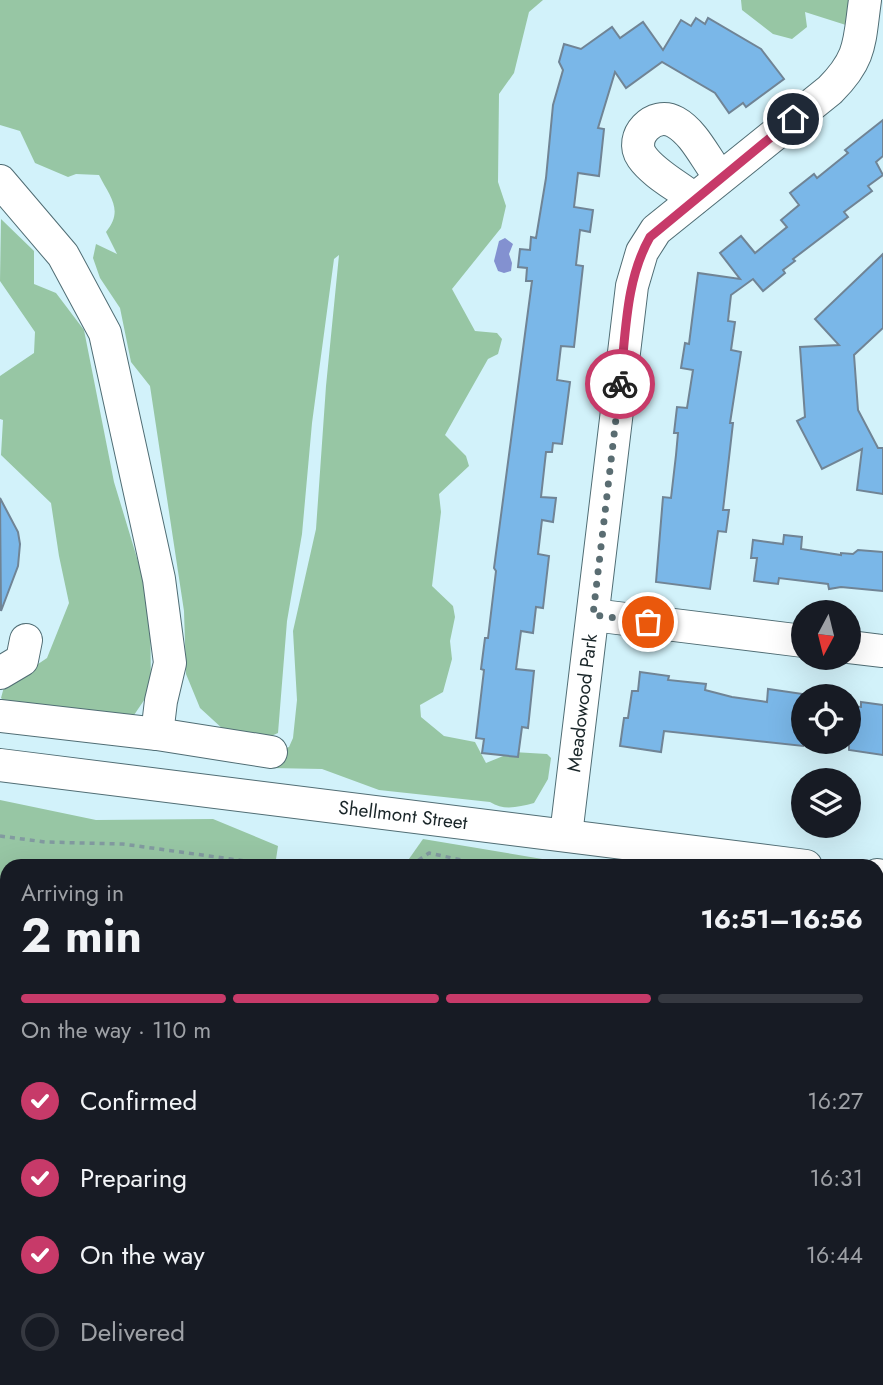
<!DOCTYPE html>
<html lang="en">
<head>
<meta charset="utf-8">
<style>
  :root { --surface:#171b24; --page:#20242c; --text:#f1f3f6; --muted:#9ea1a6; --line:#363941; --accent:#c73a69 }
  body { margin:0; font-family:Jost,sans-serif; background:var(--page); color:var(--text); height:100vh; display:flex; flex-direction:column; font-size:26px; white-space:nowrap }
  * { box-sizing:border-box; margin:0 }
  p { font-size:23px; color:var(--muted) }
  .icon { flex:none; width:38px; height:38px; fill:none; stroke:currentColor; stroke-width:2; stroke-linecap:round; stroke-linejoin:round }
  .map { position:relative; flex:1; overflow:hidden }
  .details { position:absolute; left:0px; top:859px; width:884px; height:527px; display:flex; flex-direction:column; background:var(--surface); border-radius:21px 21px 0 0; box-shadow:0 7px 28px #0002 }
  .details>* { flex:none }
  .needle { width:46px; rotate:187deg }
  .controls { position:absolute; left:791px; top:600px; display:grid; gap:14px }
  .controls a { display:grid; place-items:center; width:70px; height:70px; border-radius:50%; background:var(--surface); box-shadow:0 7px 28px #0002; font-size:35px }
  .pin { position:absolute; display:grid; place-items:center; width:60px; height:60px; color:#fff; margin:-30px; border:4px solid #fff; border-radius:50%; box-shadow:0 2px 7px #0007 }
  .courier { position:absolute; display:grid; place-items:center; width:70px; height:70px; margin:-35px; border:5px solid #c73a69; border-radius:50%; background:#fff; color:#222; box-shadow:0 2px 9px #0007 }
  .summary em { font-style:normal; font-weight:700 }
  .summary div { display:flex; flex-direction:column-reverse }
  .summary { display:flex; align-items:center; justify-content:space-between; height:119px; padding:0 21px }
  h1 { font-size:46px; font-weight:700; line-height:52px }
  .bar { display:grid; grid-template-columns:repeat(4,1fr); gap:10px 7px; align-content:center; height:84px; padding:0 21px }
  .bar i { height:9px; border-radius:5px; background:var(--line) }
  .bar .current { background:var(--accent) }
  .bar p { grid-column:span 4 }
  ol { padding:0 21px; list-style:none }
  li { display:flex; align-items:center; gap:21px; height:77px }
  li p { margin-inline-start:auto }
  li .icon { padding:7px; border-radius:50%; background:var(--accent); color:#fff; stroke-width:4 }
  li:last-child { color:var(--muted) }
  li i { width:38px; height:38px; border:4px solid var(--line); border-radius:50% }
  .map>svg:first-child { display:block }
  .green { fill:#97c6a4 }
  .water { fill:#8391d0 }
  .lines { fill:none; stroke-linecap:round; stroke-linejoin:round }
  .stream { stroke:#8391d0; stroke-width:6 }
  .building { fill:#7ab7e8; stroke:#708495; stroke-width:2 }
  .minor-casing { stroke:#506d74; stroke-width:34 }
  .path { stroke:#829aa0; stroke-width:3.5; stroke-dasharray:5 5; stroke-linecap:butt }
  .minor { stroke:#fff; stroke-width:32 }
  .done { stroke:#5a6d72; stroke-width:7; stroke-dasharray:0 12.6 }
  .route { stroke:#c73a69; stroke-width:9 }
  .labels { text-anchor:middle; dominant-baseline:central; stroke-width:6; stroke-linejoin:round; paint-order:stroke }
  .street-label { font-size:19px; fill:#192528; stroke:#fff }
</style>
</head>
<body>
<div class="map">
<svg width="883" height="1385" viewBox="0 0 883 1385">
  <rect width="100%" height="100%" fill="#d2f2fa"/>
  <g class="green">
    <path d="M0 0H543L529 12 514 73 499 94 498 182 506 206 501 228 452 289 475 331 497 333 502 339 498 354 488 359 445 435 466 456 469 466 439 494 441 512 432 586 453 606 455 617 450 641 452 659 443 692 420 705 421 717 444 736 475 742 486 763 513 752 547 754 551 758 548 779 534 803C518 807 504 811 490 802L379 790 322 769 271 768C270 755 278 751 289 747L293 738 297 700 293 631 316 529 326 386 339 255 334 259 312 423 302 534 287 621 278 733 262 740 224 730 200 708 186 674 184 611 150 386 131 362 120 308 100 278 93 258 96 244 117 254 106 232C124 210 110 197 99 175L76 174 68 177 35 163 20 131 0 125Z"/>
    <path d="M741 0H852L849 26 805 12 807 27 792 39 773 34 742 10Z"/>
    <path d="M1 219 34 251V284L56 293 84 330 114 482 150 601 151 690 134 715 69 716 9 706 1 698 4 687 47 658 69 603 59 556 51 503 1 455 3 420 0 419V376L34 353 35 332 0 281Z"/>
    <path d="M0 800 96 820 213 819 278 846 275 866H7V888L0 886Z"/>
    <path d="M423 839 584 866H404Z"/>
    <path d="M877 898 883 899V1007L877 1006Z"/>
  </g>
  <g class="water">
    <path d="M505 238 513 244 509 254 512 263 511 271 504 273 498 271 494 261 499 241Z"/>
    <path d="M877 1062 883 1063V1306L877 1301Z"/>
    <path d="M551 1379H736L741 1385H556Z"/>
  </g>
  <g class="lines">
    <path class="stream" d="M877 973H883"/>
  </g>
  <g class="building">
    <path d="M696 18 705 24 708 18 761 49 784 79 746 107 743 103 729 113 715 93 662 62 626 88 615 72 598 128 604 129 599 176 578 173 574 207 593 210 590 232 580 230 576 265 583 266 574 347 561 346 557 380 570 382 562 444 553 443 552 452H546L541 497 556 498 553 522 542 520 538 554 549 556 543 608 536 607 533 633 521 631 516 669 534 671 528 728 522 727 518 757 482 753 484 739 476 738 484 670 481 669 485 638H488L496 571 494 568 532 281H526L527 268 518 267 520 249 530 250 531 237 536 238 546 178 553 105 563 70 559 62 564 44 581 49 612 27 620 38 643 22 663 50 681 20 691 26Z"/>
    <path d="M883 120V156L876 162 883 175 868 186 872 191 844 212 848 217 793 259 795 261 783 270 785 273 763 291 753 279 731 295 728 321 735 322 731 350 741 352 730 423H733L723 510H729L726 532 718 531 710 589 656 582 663 497 671 498 676 455 678 433H674L677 407 687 408 693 370 681 368 685 343 689 344 698 273 740 279 720 253 741 236 755 253 787 227 781 220 799 205 790 193 814 174 817 178 848 153 845 150Z"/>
    <path d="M883 254V328L854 355 858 410 878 448H883V494L857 490 862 449 822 469 797 421 805 417 800 347 839 345 815 319Z"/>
    <path d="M0 498 18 532 20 544 18 566 1 611Z"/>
    <path d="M784 535 802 537 801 549 841 555V553L853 554 858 550 883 552V591L841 587 829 589 828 584 779 578 778 584 754 581 757 558H751L753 540 783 544Z"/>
    <path d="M640 672 669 676 668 680 706 684 705 690 732 697 767 702 768 689 803 694V746L664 731 661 752 620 746 624 718H628L632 691H638Z"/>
    <path d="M861 702 883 705V755L849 750V706L861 707Z"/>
  </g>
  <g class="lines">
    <g class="minor-casing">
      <g id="minor">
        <path d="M0 181 63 255 105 333 159 579 170 663 161 701 157 734"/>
        <path d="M694 199C678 186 654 174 642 157 628 137 654 110 675 122 695 133 706 160 720 177"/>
        <path d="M593 615 803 641"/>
        <path d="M849 647 883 651"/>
        <path d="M0 673 22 660 26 640"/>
        <path d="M0 716 157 734 271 752"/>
        <path d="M0 765 806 866"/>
        <path d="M566 835 632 286 642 252 656 230 830 90C862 58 859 42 865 0"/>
        <path d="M877 875 883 876"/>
        <path d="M0 1214 7 1219"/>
        <path d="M151 1379 157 1385"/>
      </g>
    </g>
    <g class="path">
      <path d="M0 836 45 842 123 844 281 866"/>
      <path d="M410 866 429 853 489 866"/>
      <path d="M538 866 541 857"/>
      <path d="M0 930 7 931"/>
      <path d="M877 965 883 966"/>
      <path d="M845 1379 848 1385"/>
    </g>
    <use href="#minor" class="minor"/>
  </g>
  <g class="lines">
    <path class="done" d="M620 384 593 615 648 622"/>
    <path class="route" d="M620 384C626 335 625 281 650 237L793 119"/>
  </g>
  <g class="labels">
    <g class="street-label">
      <text transform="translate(582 703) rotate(-83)">Meadowood Park</text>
      <text transform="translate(403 815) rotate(7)">Shellmont Street</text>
    </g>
  </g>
</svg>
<div class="controls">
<a><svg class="needle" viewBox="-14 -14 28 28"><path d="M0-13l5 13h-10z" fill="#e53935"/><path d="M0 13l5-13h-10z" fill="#9ea1a6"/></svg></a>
<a><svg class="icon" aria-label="locate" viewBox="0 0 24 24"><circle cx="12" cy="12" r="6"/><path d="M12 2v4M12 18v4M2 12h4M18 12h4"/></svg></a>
<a><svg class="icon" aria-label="layers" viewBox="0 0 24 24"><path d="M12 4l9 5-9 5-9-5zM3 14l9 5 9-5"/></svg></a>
</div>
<div class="pin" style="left:648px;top:622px;background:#ea580c"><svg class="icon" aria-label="bag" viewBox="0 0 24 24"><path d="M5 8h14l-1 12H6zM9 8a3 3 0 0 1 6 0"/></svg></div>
<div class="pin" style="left:793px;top:119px;background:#1f2937"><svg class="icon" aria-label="home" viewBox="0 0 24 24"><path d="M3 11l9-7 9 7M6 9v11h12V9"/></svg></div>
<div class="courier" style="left:620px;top:384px"><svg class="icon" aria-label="bike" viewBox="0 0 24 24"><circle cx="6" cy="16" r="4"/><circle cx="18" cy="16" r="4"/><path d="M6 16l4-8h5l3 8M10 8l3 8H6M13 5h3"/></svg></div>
<section class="details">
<div class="summary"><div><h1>2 min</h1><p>Arriving in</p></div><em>16:51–16:56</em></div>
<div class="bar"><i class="current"></i><i class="current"></i><i class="current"></i><i></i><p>On the way · 110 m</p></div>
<ol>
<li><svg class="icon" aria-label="check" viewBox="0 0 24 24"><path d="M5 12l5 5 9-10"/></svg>Confirmed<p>16:27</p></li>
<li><svg class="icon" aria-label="check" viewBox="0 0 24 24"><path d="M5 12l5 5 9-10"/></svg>Preparing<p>16:31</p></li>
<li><svg class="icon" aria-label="check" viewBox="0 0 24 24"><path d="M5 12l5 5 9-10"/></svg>On the way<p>16:44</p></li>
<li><i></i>Delivered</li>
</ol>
</section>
</div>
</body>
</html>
